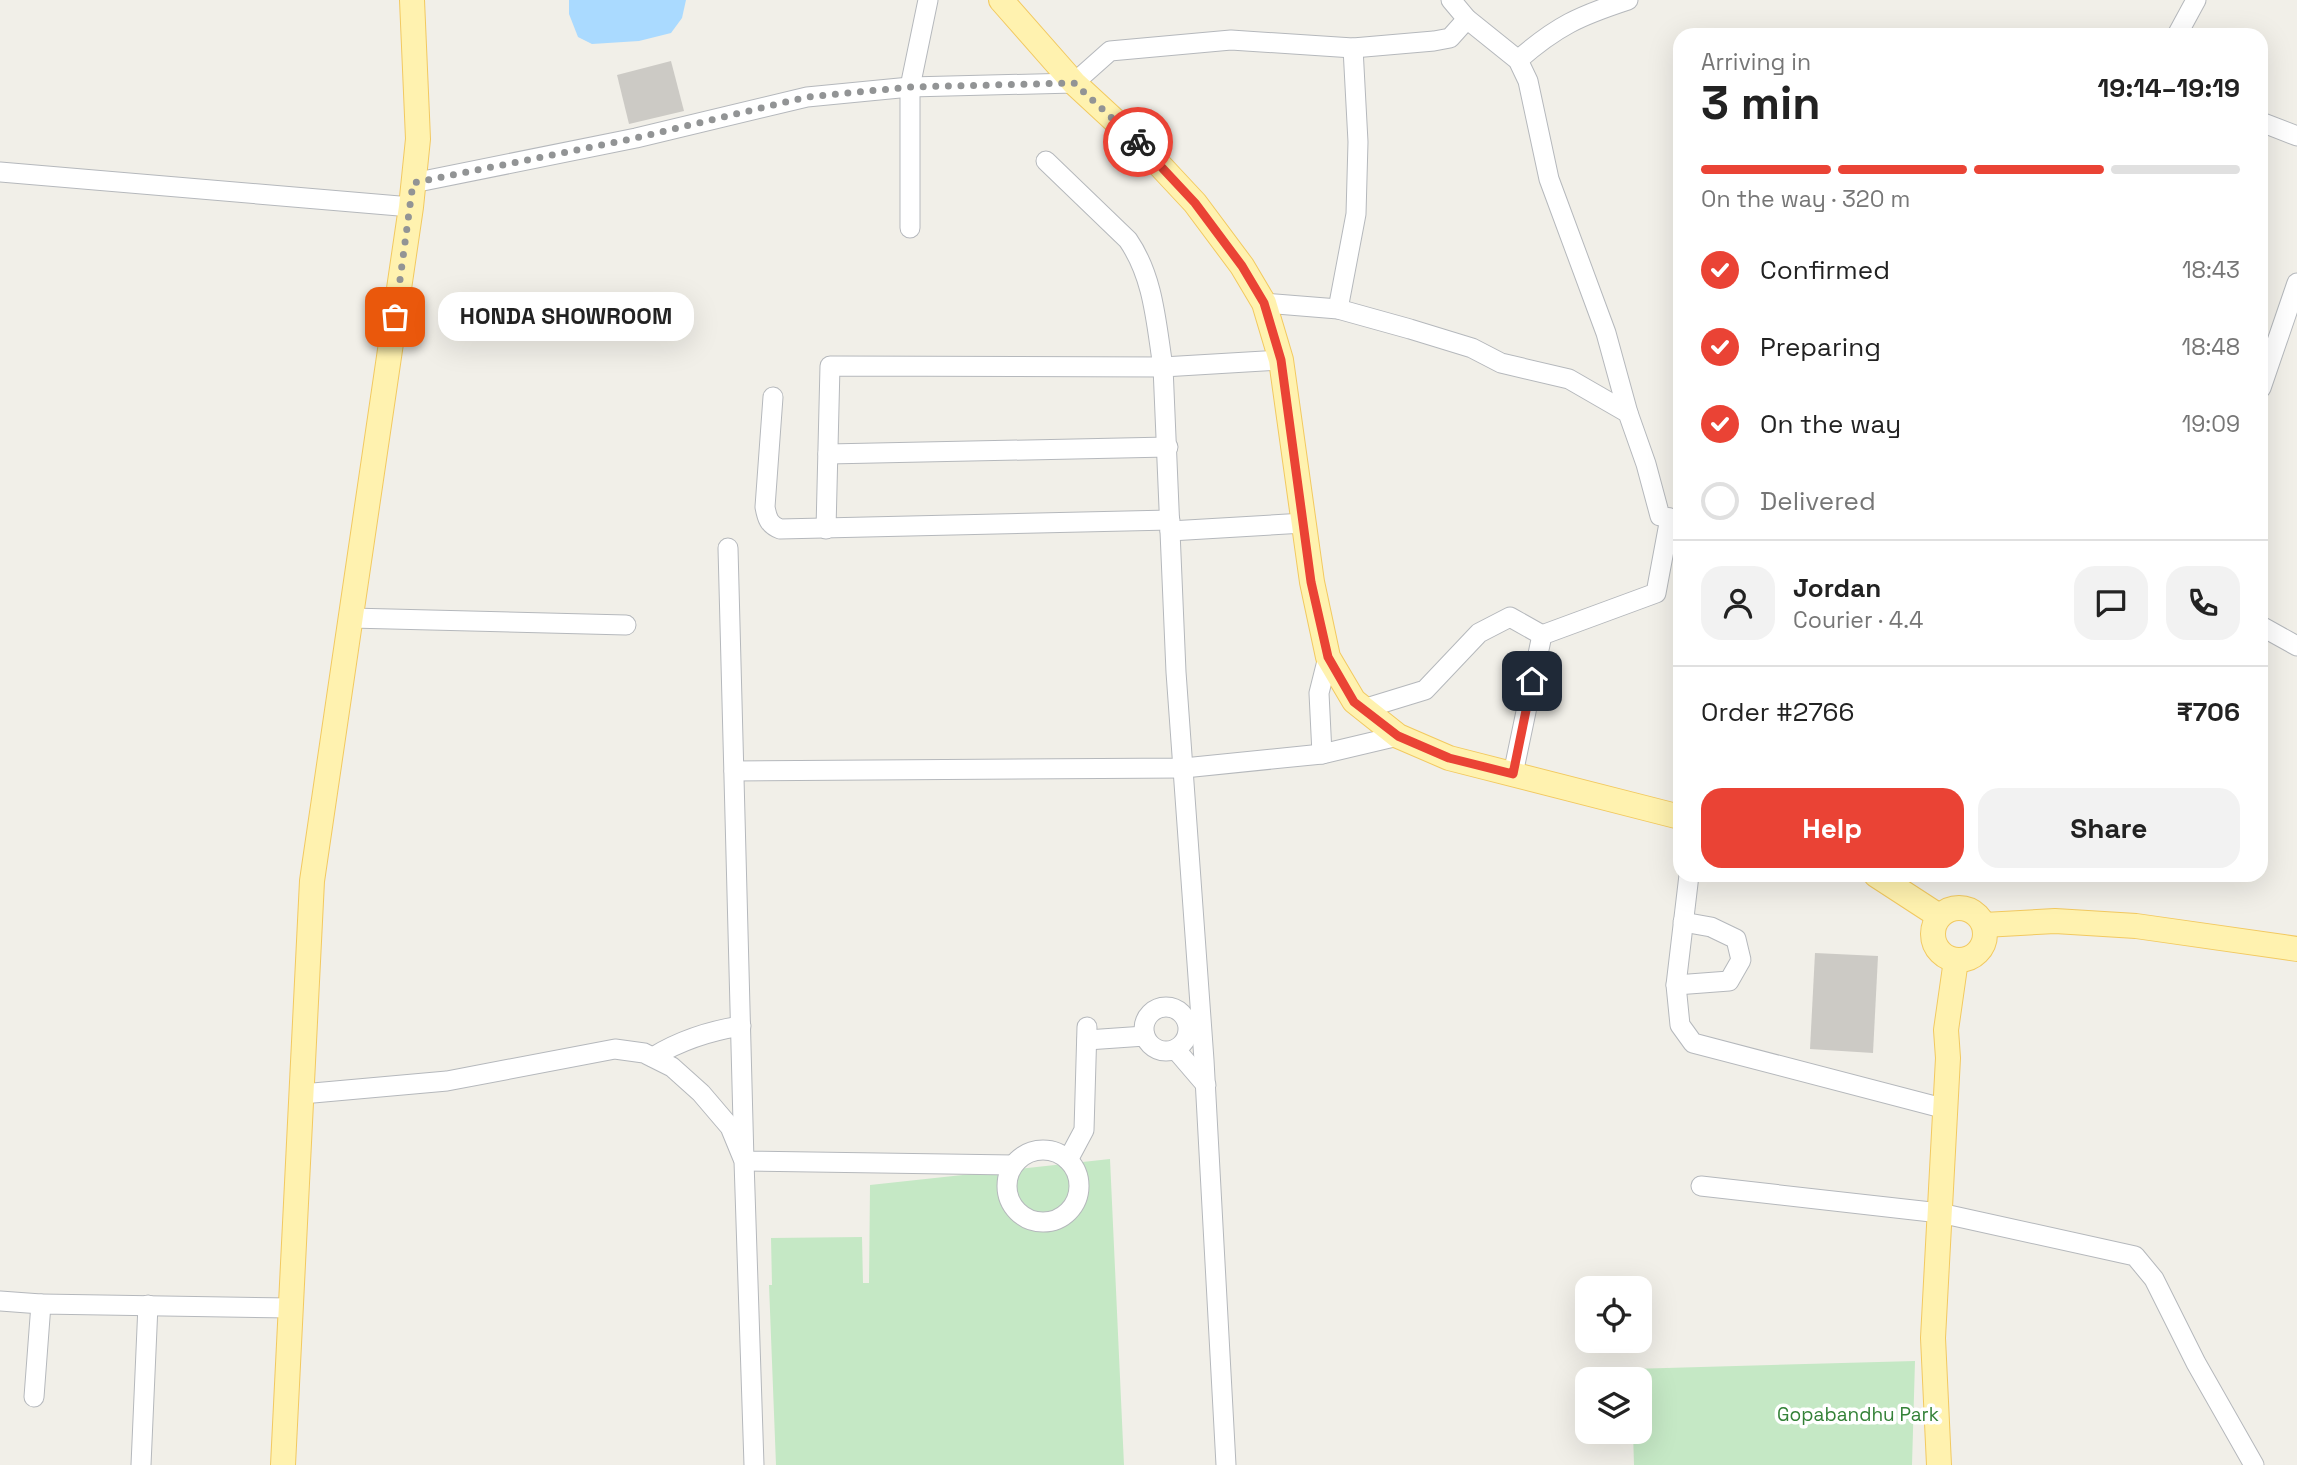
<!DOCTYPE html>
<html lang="en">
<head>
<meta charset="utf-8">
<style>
  :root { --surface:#fff; --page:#f2f2f2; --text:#222; --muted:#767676; --line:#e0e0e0; --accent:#ea4335 }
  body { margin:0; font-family:"Space Grotesk",sans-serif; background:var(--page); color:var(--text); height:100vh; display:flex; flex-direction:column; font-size:26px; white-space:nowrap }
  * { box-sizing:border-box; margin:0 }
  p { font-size:23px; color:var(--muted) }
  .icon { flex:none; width:38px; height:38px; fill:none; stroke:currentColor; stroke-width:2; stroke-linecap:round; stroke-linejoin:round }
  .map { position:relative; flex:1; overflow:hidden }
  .sheet { position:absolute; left:1673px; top:28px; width:595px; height:854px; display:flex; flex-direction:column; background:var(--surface); border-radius:21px; box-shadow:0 7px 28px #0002 }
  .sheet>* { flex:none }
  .controls { position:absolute; left:1575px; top:1276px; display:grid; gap:14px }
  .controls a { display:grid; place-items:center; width:77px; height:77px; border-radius:14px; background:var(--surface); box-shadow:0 7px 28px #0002; font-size:35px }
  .pin { position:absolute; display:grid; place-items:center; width:60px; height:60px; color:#fff; margin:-30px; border-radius:14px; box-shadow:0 4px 10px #0006 }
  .courier { position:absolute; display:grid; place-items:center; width:70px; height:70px; margin:-35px; border:5px solid #ea4335; border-radius:50%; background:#fff; color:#222; box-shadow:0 2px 9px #0007 }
  .bubble { position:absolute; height:49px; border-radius:21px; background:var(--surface); box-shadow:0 7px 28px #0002; font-size:23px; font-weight:600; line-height:49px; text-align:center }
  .overview em { font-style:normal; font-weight:600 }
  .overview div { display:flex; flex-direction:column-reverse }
  .overview { display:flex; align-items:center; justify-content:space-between; height:119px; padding:0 28px }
  h1 { font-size:46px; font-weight:600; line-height:52px }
  .bar { display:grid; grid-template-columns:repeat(4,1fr); gap:10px 7px; align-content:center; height:84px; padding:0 28px }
  .bar i { height:9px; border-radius:5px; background:var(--line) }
  .bar .on { background:var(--accent) }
  .bar p { grid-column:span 4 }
  .line { display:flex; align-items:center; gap:18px; padding:0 28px; border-top:2px solid var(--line) }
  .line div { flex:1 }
  .round { display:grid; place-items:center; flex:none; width:74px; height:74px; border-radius:21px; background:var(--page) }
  ol { padding:0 28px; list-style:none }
  li { display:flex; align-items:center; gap:21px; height:77px }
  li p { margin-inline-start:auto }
  li .icon { padding:7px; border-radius:50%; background:var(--accent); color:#fff; stroke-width:4 }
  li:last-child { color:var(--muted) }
  li i { width:38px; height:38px; border:4px solid var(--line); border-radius:50% }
  .button { display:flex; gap:14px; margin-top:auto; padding:14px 28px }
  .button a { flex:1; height:80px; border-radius:21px; background:var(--accent); color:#fff; font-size:28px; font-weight:600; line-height:80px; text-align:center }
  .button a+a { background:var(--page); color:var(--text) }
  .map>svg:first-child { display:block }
  .green { fill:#c5e8c5 }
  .water { fill:#aadaff }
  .building { fill:#cccac5 }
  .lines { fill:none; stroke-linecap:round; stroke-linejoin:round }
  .minor-casing { stroke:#b5b8bc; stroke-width:21 }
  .major-casing { stroke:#f2c960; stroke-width:26 }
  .minor { stroke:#fff; stroke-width:19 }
  .major { stroke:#fff2af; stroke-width:24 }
  .done { stroke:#929495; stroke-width:7; stroke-dasharray:0 12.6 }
  .route { stroke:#ea4335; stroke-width:9 }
  .labels { text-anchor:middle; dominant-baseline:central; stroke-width:7; stroke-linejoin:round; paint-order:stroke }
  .park-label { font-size:19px; fill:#348238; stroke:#fff }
</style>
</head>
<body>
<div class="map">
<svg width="2297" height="1465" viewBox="0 0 2297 1465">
  <rect width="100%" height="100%" fill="#f1efe8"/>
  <g class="green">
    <path d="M1110 1159 1124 1465H776L769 1285H772L771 1238 862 1237 863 1283H869L870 1185Z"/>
    <path d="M1915 1361 1912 1465H1634L1633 1432H1640V1379H1631V1369Z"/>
  </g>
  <path class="water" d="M569 0H686L682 18 671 33 639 41 592 44 578 37 569 14Z"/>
  <g class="building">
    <path d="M671 61 684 111 629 124 617 75Z"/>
    <path d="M1815 953 1878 956 1873 1053 1810 1049Z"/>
  </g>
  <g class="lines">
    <g class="minor-casing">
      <g id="minor">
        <path d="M1451 0 1467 19 1518 60 1528 81 1549 179 1606 333 1628 413"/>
        <path d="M2177 35 2196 0"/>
        <path d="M1518 60C1557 26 1579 16 1628 0"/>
        <path d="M2261 122 2297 136"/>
        <path d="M0 172 411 207"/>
        <path d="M413 183 636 138 807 97 910 87 1074 83 1110 51 1231 40 1353 48 1434 41 1450 38 1467 19"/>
        <path d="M910 228V87L928 0"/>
        <path d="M1264 303 1338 309 1410 329 1472 348 1501 363 1569 379 1628 413 1646 464 1660 516 1680 520"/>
        <path d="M1338 309 1356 214 1358 142 1353 48"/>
        <path d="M2261 388 2297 283"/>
        <path d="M773 397 765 507C767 518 769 525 780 529L1170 520"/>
        <path d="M828 454 1168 447"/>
        <path d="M826 529 830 366 1163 367C1156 323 1154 278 1128 240L1046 161"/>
        <path d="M1170 531 1304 523"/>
        <path d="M728 548 744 1161 1013 1165"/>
        <path d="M351 618 626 625"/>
        <path d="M2261 626 2297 646"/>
        <path d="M1363 709 1425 690 1479 633 1510 617 1542 635"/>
        <path d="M1322 754 1319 693 1328 657"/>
        <path d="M734 771 1184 768 1322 754 1398 736"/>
        <path d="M1513 774 1542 635 1656 593 1670 518"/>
        <path d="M1689 875 1676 985 1680 1025 1693 1043 1946 1109"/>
        <path d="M1676 985 1729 981 1741 960 1736 939 1711 927 1683 922"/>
        <circle cx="1166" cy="1029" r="22"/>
        <path d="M1087 1040 1145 1036"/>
        <path d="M1176 1050 1206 1085"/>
        <path d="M653 1057C681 1040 708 1031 741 1026"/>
        <path d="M302 1094 447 1081 615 1049 644 1053 672 1067 701 1093 730 1127 744 1161 754 1465"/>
        <circle cx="1043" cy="1186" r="36"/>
        <path d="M1068 1160 1084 1130 1087 1027"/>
        <path d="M1701 1186 1940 1213 2135 1256 2154 1279 2196 1363 2254 1465"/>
        <path d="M0 1301 41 1304"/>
        <path d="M34 1397 41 1304 291 1308"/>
        <path d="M141 1465 148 1305"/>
        <path d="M1226 1465 1204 1060 1176 672 1163 367 1281 360"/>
      </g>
    </g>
    <g class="major-casing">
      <g id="major">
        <path d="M1001 0 1074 83 1139 143 1195 203 1242 266 1264 303 1281 360 1312 582 1328 657 1354 701 1398 736 1449 758 1680 817"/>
        <path d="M1876 875 1939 916"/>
        <circle cx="1959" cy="934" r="26"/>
        <path d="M1984 925 2055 921 2136 926 2297 949"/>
        <path d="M283 1465 312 881 411 207 418 139 412 0"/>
        <path d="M1939 1465 1933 1338 1948 1058 1946 1030 1956 960"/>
      </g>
    </g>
    <use href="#minor" class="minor"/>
    <use href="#major" class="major"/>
  </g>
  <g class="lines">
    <path class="done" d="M395 317 413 183 636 138 807 97 910 87 1074 83 1138 142"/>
    <path class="route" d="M1138 142 1195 203 1242 266 1264 303 1281 360 1311 582 1328 657 1354 702 1398 736 1449 758 1513 774 1532 681"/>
  </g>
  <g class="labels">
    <g class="park-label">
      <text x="1858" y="1414">Gopabandhu Park</text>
    </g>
  </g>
</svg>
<div class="controls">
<a><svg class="icon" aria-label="locate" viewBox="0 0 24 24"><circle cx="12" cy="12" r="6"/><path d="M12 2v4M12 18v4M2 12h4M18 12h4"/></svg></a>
<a><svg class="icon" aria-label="layers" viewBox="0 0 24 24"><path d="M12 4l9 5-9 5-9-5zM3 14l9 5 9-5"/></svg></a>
</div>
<div class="pin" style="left:395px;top:317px;background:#ea580c"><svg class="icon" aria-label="bag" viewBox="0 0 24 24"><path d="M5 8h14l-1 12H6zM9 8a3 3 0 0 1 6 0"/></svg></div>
<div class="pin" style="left:1532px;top:681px;background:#1f2937"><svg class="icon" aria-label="home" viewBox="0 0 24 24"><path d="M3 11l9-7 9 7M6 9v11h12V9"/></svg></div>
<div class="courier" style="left:1138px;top:142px"><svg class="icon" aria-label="bike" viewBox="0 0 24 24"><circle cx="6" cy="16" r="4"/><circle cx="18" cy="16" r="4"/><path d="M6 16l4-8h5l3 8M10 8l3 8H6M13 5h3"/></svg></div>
<div class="bubble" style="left:438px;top:292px;width:256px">HONDA SHOWROOM</div>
<section class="sheet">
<div class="overview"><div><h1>3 min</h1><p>Arriving in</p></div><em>19:14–19:19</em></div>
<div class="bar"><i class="on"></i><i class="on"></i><i class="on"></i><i></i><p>On the way · 320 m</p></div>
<ol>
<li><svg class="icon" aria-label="check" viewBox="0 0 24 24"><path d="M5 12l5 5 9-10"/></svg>Confirmed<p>18:43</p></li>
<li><svg class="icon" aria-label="check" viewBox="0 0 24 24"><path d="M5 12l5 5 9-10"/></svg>Preparing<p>18:48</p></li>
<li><svg class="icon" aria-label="check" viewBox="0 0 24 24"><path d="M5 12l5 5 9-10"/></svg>On the way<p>19:09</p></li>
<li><i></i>Delivered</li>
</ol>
<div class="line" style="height:126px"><a class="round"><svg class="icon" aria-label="person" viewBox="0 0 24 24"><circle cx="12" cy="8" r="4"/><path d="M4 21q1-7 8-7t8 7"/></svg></a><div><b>Jordan</b><p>Courier · 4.4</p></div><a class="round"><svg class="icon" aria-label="chat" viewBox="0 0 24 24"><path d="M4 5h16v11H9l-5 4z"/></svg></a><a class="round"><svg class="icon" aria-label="phone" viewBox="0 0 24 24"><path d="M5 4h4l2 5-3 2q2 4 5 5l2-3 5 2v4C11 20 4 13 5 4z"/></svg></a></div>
<div class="line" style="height:91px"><div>Order #2766</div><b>₹706</b></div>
<div class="button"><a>Help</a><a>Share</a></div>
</section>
</div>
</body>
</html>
